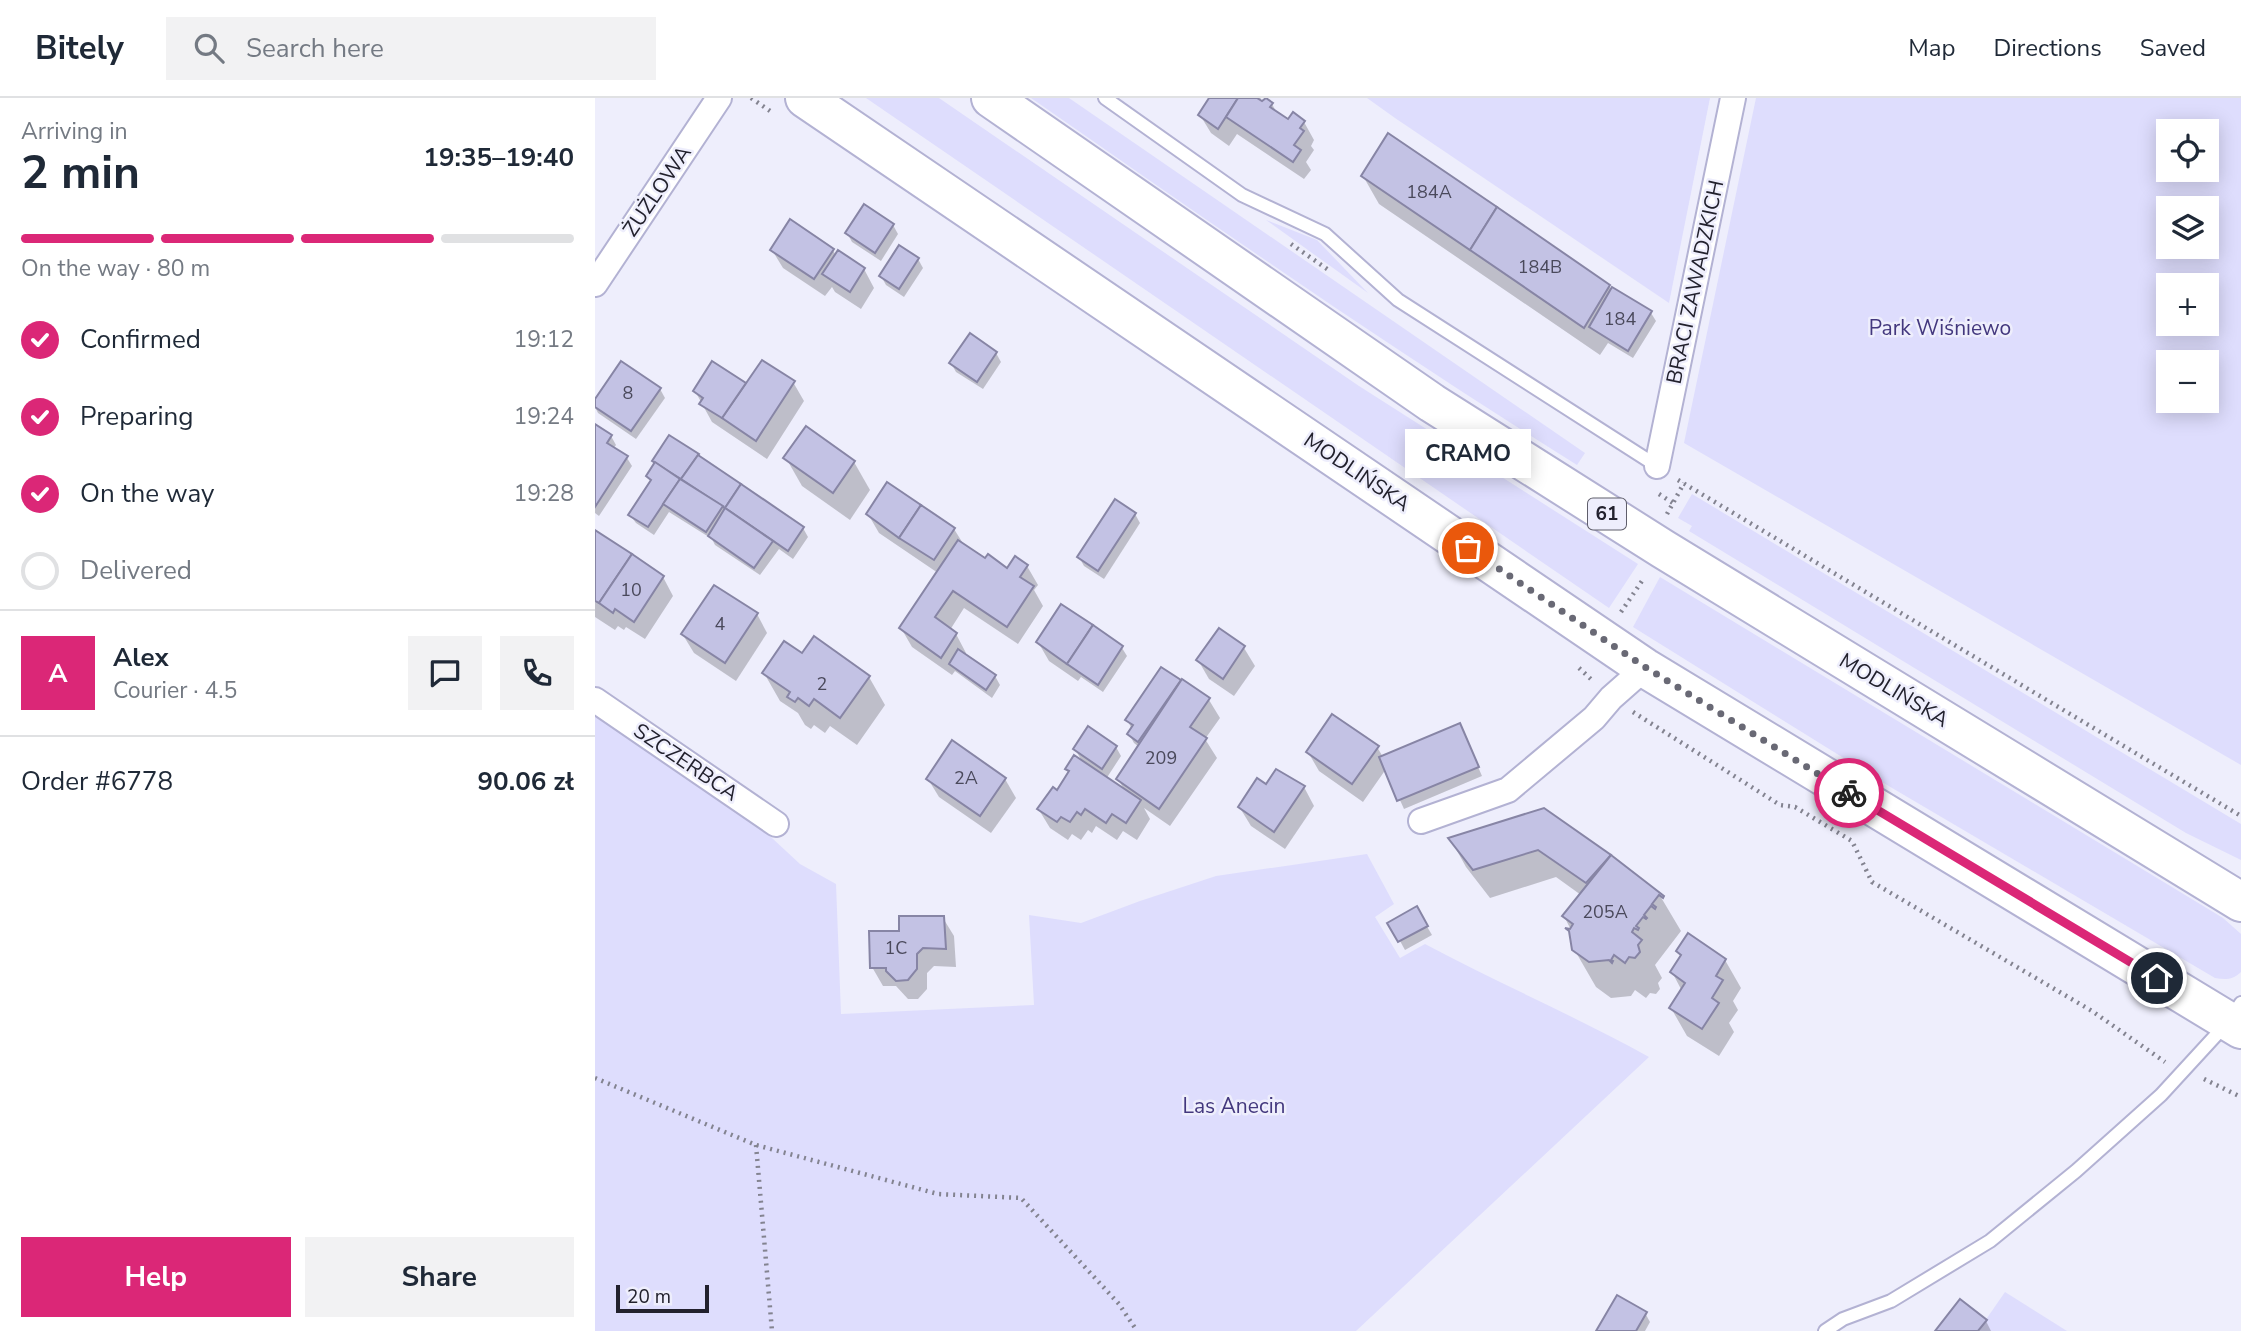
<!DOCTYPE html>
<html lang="en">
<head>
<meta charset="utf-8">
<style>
  :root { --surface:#fff; --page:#f2f2f3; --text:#1f2937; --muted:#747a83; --line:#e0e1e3; --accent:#db2777 }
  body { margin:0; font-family:"Nunito Sans",sans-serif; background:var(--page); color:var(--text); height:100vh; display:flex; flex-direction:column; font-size:26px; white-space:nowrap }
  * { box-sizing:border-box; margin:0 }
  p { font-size:23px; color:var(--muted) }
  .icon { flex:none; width:38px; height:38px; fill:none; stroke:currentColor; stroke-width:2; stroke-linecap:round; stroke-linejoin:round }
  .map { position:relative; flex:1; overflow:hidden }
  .side { display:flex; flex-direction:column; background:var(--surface); width:595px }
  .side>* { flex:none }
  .buttons { position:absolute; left:1561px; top:21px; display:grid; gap:14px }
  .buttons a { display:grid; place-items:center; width:63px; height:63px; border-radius:0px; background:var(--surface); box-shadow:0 4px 18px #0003; font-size:35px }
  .scale { position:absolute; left:21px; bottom:18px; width:93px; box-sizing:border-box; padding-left:7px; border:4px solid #22212d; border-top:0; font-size:19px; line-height:24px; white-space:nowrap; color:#22212d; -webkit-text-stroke:5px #eeeefc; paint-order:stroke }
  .pin { position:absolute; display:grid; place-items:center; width:60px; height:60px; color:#fff; margin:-30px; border:4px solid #fff; border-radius:50%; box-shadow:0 2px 7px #0007 }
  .courier { position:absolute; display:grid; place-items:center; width:70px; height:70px; margin:-35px; border:5px solid #db2777; border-radius:50%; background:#fff; color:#222; box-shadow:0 2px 9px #0007 }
  .bubble { position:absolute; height:49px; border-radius:0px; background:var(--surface); box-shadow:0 4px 18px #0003; font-size:23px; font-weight:700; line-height:49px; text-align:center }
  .overview em { font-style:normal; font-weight:700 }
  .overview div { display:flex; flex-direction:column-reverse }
  .overview { display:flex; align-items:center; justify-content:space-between; height:119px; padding:0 21px }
  h1 { font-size:46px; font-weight:700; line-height:52px }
  .bar { display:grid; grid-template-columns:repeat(4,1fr); gap:10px 7px; align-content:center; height:84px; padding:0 21px }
  .bar i { height:9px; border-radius:5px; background:var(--line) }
  .bar .active { background:var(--accent) }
  .bar p { grid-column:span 4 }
  .line { display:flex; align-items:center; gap:18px; padding:0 21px; border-top:2px solid var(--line) }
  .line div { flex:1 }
  .round { display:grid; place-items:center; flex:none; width:74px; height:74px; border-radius:0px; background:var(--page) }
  ol { padding:0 21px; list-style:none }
  li { display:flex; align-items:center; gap:21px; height:77px }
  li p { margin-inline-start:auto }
  li .icon { padding:7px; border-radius:50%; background:var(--accent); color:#fff; stroke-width:4 }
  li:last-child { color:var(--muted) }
  li i { width:38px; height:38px; border:4px solid var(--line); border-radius:50% }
  .action { display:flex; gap:14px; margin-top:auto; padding:14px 21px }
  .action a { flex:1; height:80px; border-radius:0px; background:var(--accent); color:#fff; font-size:28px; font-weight:700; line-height:80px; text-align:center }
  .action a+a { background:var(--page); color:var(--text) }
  header { display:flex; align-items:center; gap:42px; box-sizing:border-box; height:98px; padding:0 35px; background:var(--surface); border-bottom:2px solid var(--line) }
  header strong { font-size:33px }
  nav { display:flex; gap:38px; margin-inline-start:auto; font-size:24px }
  .search { width:490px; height:63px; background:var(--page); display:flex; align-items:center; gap:18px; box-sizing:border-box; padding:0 24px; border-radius:0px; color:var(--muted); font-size:26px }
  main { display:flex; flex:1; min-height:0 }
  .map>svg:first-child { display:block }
  .green { fill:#deddfd; fill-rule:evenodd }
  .shadow { fill:#0003 }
  .building { fill:#c3c2e4; stroke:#8785a5; stroke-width:2 }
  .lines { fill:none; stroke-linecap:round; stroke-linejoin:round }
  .service-casing { stroke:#b3b2d3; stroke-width:16 }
  .minor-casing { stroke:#b3b2d3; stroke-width:28 }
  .primary-casing { stroke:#b3b2d3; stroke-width:42 }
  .path { stroke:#838390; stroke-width:4.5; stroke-dasharray:2 5; stroke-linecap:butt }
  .service { stroke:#fff; stroke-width:12 }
  .minor { stroke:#fff; stroke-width:24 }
  .primary { stroke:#fff; stroke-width:38 }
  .done { stroke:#696975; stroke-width:7; stroke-dasharray:0 12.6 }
  .route { stroke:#db2777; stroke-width:9 }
  .labels { text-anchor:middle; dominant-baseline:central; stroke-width:5; stroke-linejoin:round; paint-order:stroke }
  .number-label { font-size:18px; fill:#4a495b }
  .shield { fill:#eeeefc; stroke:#5f5e6b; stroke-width:2 }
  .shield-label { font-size:19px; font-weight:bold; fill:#22212d }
  .street-label { font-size:21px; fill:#22212d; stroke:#eeeefc }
  .park-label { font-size:21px; fill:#43387e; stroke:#eeeefc }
</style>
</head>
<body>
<header>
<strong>Bitely</strong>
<div class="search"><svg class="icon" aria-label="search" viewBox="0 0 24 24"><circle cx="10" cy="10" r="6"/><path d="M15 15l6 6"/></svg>Search here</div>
<nav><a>Map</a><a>Directions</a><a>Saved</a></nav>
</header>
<main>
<section class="side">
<div class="overview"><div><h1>2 min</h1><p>Arriving in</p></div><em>19:35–19:40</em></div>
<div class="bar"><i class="active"></i><i class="active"></i><i class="active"></i><i></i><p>On the way · 80 m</p></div>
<ol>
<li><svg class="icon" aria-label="check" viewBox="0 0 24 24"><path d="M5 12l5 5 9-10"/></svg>Confirmed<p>19:12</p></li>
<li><svg class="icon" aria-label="check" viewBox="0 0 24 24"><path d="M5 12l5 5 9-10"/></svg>Preparing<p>19:24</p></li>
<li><svg class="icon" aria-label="check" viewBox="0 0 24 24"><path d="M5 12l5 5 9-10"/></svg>On the way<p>19:28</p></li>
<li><i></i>Delivered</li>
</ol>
<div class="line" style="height:126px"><b class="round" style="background:var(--accent);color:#fff">A</b><div><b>Alex</b><p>Courier · 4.5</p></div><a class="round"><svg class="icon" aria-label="chat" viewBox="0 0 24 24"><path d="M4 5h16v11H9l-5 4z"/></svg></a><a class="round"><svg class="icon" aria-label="phone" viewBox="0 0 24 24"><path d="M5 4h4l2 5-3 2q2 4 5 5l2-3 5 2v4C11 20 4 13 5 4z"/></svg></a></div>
<div class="line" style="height:91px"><div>Order #6778</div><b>90.06 zł</b></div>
<div class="action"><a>Help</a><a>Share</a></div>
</section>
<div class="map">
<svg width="1646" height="1233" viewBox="0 0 1646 1233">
  <rect width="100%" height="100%" fill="#eeeefc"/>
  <g class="green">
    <path d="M271 0H344L764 288 1043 466 1014 510Z"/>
    <path d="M436 0H474L990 355 982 367C796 251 616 125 436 0Z"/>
    <path d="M772 0H1115L1074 205 800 20Z"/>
    <path d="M1161 0H1646V667L1089 345ZM1573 33H1612V72H1573ZM1573 110H1612V149H1573ZM1612 187V226H1573V187ZM1612 264V303H1573V264Z"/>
    <path d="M671 122 722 142 773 195Z"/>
    <path d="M1097 396 1646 726V762L1591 735 1094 433 1097 428 1083 420Z"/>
    <path d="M1065 479 1628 820 1646 836V874C1638 882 1630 882 1620 880L1292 687 1038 529Z"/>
    <path d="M0 617 163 727 205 766 241 786 246 916 439 907 434 817 486 825 545 803 621 778 772 756 799 806 780 819 805 860 830 846C903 885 980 918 1054 959L761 1233H0Z"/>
    <path d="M1410 1194 1472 1233H1383Z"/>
  </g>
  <g class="shadow">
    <path d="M616 0H666L664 3 677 6 683 17 694 24H709L719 42 716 48 719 52 711 64 716 72 709 81 642 36 634 48 616 35 605 17Z"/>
    <path d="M768 78 1014 188 1017 193 1018 192 1056 215 1061 223 1038 260 1013 245 1005 257 784 106Z"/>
    <path d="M298 127 303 136 286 163 257 144 252 135Z"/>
    <path d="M177 152H238L241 158 269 171 279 190 266 211 240 194 237 189 230 198 188 170Z"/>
    <path d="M323 161 328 170 309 199 291 187 286 178Z"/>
    <path d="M401 255 406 264 388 291 361 274 356 265Z"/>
    <path d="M117 265 151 287 198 284 209 303 172 361 117 324 100 293Z"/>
    <path d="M65 291 70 300 41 341 3 315 0 309V304Z"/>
    <path d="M0 328 16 338 21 347 18 351 32 360 37 368 4 418 0 415Z"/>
    <path d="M104 359 208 430 213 439 198 461 184 451 165 477 120 447 117 441 74 414 59 437 41 425 35 417 57 384 53 379Z"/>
    <path d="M191 360 259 364 275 392 255 422 207 388Z"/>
    <path d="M273 416 359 431 369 447 391 463 413 472 432 468 443 487 439 492 448 508 423 546 369 510 355 532 361 536 371 555 370 557 400 578 405 587 397 600 360 573 357 577 317 549 306 530 343 475 284 435Z"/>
    <path d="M540 416 545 425 509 481 489 468 484 459Z"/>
    <path d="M0 434 68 479 78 498 50 541 31 529 29 532 23 528 20 532 0 519Z"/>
    <path d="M162 516 172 535 141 583 99 555 88 537Z"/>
    <path d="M498 529 527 550 532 558 508 594 486 579 483 583 454 563 443 544Z"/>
    <path d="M625 533 649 550 660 568 639 598 614 581 603 562Z"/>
    <path d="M207 558 274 579 290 607 262 647 235 628 230 635 219 627 216 631 210 627 203 615 185 603 169 575Z"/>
    <path d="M585 584 614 602 625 620 610 641 622 660 575 728 549 710 555 721 542 742 528 733 522 742 501 728 497 735 493 732 486 742 477 736 473 742 455 730 444 712 462 694 475 676 472 671 488 665 480 651 521 649 526 658 511 681 530 693 523 681 544 649 539 645 534 636 537 631 532 622Z"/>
    <path d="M865 627 887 678 809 711 791 671 768 704 724 673 713 654 782 649 788 659Z"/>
    <path d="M333 681H410L421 700 396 735 344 699Z"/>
    <path d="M671 688 709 689 719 708 690 751 656 728 645 710Z"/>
    <path d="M856 742 1015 758 1064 796 1086 833 1060 867 1067 880 1063 885 1065 891 1061 896 1055 895 1051 900 1040 892 1036 898 1016 900 1001 889 979 851 976 832 969 818 986 797 961 779 895 800 871 769Z"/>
    <path d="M821 810 837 837 810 852 795 825Z"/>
    <path d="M348 820 359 838 361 869 339 868 332 875V891L323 901H313L301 888H288L277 869 306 835Z"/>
    <path d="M1083 854 1130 862 1146 890 1138 903 1143 912 1134 925 1139 934 1124 958 1092 938 1076 910 1087 893 1077 874 1087 860Z"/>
    <path d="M1050 1215 1055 1224 1050 1233H1003Z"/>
    <path d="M1391 1223 1396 1233H1342Z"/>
  </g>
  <g class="building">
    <path d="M614 0H643L623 31 603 17Z"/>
    <path d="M643 0H662L667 3 671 0 678 5 675 9 693 21 698 14 710 23 705 30 709 33 699 47 706 52 698 64 631 19Z"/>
    <path d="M793 35 902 109 875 152 766 78Z"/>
    <path d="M269 106 299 126 280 155 250 135Z"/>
    <path d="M902 109 1015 187 989 230 875 152Z"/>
    <path d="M195 121 239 151 219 181 175 152Z"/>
    <path d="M304 147 324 160 304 191 284 178Z"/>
    <path d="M243 152 270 170 255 194 227 176Z"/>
    <path d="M1017 189 1057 213 1033 253 994 229Z"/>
    <path d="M375 235 402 254 382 284 354 265Z"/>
    <path d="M167 262 200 283 161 343 127 320Z"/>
    <path d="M26 263 66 290 36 333 0 309V301Z"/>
    <path d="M117 263 151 285 127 320 104 306 108 300 98 293Z"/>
    <path d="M0 326 17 337 12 345 33 358 0 409Z"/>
    <path d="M211 328 260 363 238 395 188 360Z"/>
    <path d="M74 337 104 356 86 381 57 363Z"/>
    <path d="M103 357 146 386 130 410 86 381Z"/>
    <path d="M60 364 85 381 53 429 33 417 56 382 51 378Z"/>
    <path d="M85 381 128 408 111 434 68 406Z"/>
    <path d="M292 384 326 407 304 440 271 416Z"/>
    <path d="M146 386 209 429 193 453 130 410Z"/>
    <path d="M520 401 541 415 503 473 482 459Z"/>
    <path d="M326 407 360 430 339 462 304 440Z"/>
    <path d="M130 410 178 443 159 470 113 438Z"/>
    <path d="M0 432 37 456 4 505 0 503Z"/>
    <path d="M363 442 390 460 393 456 412 470 420 458 433 467 425 479 439 488 412 529 358 493 340 519 362 535 346 560 304 530Z"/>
    <path d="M37 456 69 478 39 524 20 511 18 515 4 505Z"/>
    <path d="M119 487 163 515 130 565 86 536Z"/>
    <path d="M466 506 498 527 472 566 441 544Z"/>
    <path d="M498 527 528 548 503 587 472 566Z"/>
    <path d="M624 530 650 548 628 581 601 562Z"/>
    <path d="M219 538 275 578 245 620 219 601 214 608 203 600 200 604 192 599 195 594 167 575 189 543 207 555Z"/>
    <path d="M363 551 401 577 391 592 354 566Z"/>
    <path d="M566 569 586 582 543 644 532 636 538 627 530 622Z"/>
    <path d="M587 581 615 600 595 629 612 640 564 711 521 681Z"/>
    <path d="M737 616 784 648 757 686 711 654Z"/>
    <path d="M865 625 884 669 802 703 784 659Z"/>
    <path d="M493 628 522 648 507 671 478 651Z"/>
    <path d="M357 642 411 680 385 718 331 681Z"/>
    <path d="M479 657 546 702 531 725 517 716 511 725 490 711 486 717 482 714 475 724 466 719 462 724 442 711 458 689 462 692 474 673 470 671Z"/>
    <path d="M681 671 710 688 679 734 643 709 662 680 671 686Z"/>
    <path d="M949 710 1016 757 991 785 943 752 878 772 853 740Z"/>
    <path d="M1016 757 1069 798 1068 800 1064 797 1057 806 1061 809 1060 811 1056 808 1049 817 1052 820 1051 821 1048 819 1041 828 1044 830 1043 832 1039 830 1037 834 1047 842 1043 847 1045 854 1040 860 1034 859 1030 865 1019 857 1016 862 1018 863 1017 865 1014 862 994 864 977 852 974 833 970 830 975 831 978 826 967 818Z"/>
    <path d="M822 808 833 828 803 844 792 825Z"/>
    <path d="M304 818H349L351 851 328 850 322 856V871L313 882 301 883 291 873V870H275L274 833H304Z"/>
    <path d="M1093 835 1131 861 1121 878 1128 882 1117 900 1124 905 1107 931 1074 910 1090 885 1075 874 1086 857 1081 853Z"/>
    <path d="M1022 1197 1052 1214 1041 1233H1001Z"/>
    <path d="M1365 1201 1392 1222 1383 1233H1340Z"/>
  </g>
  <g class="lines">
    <g class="service-casing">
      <g id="service">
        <path d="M510 0 647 97 730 136 803 202 1062 368"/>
        <path d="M1230 1233 1248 1221 1296 1203 1395 1143 1481 1073 1566 997 1634 923 1646 905"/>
      </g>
    </g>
    <g class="minor-casing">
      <g id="minor">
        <path d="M0 186 124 0"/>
        <path d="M1062 368 1138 0"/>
        <path d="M0 602 181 726"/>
        <path d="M826 723 913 692 999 620 1016 600 1050 570"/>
      </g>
    </g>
    <g class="primary-casing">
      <g id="primary">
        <path d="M210 0 1050 570 1646 931"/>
        <path d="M396 0 837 305 1068 451 1646 804"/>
      </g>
    </g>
    <g class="path">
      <path d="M156 0 178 15"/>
      <path d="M696 146 735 173"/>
      <path d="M1083 382 1646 718"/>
      <path d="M1064 396 1078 405"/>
      <path d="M1072 416 1089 385"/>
      <path d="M1026 514 1049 480"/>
      <path d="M984 570 998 583"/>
      <path d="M1038 614 1185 707 1200 709 1257 743 1277 784 1497 913 1570 964"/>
      <path d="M0 980 161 1047 343 1096 426 1100 524 1206 542 1233"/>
      <path d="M1609 981 1646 999"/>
      <path d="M161 1047 177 1233"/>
    </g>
    <use href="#service" class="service"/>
    <use href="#minor" class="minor"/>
    <use href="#primary" class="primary"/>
  </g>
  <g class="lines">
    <path class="done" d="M873 450 1050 569 1254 695"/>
    <path class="route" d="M1254 695 1562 880"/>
  </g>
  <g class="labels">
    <g class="number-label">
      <text x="834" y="94">184A</text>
      <text x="945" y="169">184B</text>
      <text x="1025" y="221">184</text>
      <text x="33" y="295">8</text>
      <text x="36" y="492">10</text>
      <text x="125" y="526">4</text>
      <text x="227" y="586">2</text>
      <text x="566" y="660">209</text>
      <text x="371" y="680">2A</text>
      <text x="1010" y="814">205A</text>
      <text x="301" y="850">1C</text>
    </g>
    <rect class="shield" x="993" y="400.5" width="38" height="31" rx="5"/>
    <g class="shield-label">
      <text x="1012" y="416">61</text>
    </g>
    <g class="street-label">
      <text transform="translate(62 93) rotate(-56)">ŻUŻLOWA</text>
      <text transform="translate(1100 184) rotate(-78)">BRACI ZAWADZKICH</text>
      <text transform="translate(762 374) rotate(34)">MODLIŃSKA</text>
      <text transform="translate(1299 592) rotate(31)">MODLIŃSKA</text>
      <text transform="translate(91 664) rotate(34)">SZCZERBCA</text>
    </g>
    <g class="park-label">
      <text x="1345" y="230">Park Wiśniewo</text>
      <text x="639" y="1008">Las Anecin</text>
    </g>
  </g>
</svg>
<div class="buttons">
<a><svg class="icon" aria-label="locate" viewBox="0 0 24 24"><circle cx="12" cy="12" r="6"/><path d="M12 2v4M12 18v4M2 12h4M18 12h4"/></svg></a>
<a><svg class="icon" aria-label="layers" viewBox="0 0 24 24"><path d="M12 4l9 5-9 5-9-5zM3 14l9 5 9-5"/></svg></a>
<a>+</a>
<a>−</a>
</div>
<div class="scale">20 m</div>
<div class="pin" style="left:873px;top:450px;background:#ea580c"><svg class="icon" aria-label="bag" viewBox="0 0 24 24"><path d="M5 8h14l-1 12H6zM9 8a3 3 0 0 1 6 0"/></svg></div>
<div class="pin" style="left:1562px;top:880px;background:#1f2937"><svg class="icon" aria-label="home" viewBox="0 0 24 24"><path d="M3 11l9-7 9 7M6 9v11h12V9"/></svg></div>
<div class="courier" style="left:1254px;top:695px"><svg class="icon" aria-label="bike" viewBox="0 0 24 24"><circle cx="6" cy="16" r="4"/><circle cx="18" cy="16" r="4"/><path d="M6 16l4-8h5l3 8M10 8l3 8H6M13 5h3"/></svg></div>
<div class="bubble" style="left:810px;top:331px;width:126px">CRAMO</div>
</div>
</main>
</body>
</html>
